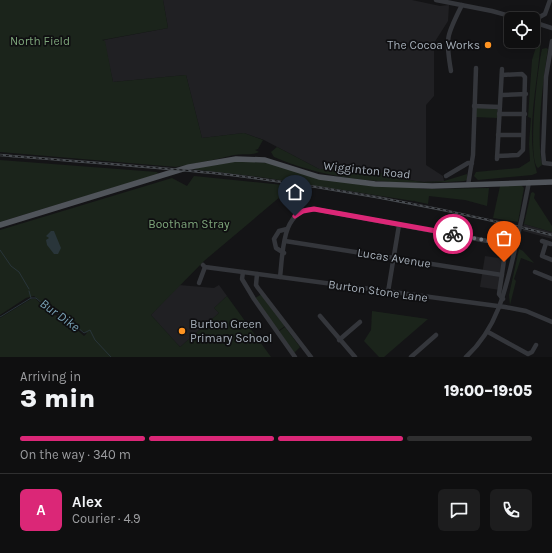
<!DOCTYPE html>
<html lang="en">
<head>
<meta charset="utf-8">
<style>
  :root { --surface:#0f0f10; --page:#1d1d1e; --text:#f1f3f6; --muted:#9b9c9f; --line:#2f2f30; --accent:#db2777 }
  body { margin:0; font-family:Karla,sans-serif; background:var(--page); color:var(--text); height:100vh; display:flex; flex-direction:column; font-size:15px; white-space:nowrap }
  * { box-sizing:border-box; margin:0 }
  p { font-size:13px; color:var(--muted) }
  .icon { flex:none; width:22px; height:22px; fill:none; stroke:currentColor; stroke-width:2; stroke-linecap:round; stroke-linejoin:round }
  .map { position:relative; height:357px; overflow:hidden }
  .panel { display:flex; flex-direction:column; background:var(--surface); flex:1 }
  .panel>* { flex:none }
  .buttons { position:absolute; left:504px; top:12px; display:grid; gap:8px }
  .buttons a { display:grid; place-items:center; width:36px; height:36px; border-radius:6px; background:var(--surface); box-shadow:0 2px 10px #0003,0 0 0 1px var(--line); font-size:20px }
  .pin { position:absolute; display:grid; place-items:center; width:34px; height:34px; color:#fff; margin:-41px -17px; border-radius:50% 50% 50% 0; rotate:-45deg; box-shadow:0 0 4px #0007 }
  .pin .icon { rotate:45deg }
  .courier { position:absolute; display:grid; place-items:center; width:40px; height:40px; margin:-20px; border:3px solid #db2777; border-radius:50%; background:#fff; color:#222; box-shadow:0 1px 5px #0007 }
  .headline em { font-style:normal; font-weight:800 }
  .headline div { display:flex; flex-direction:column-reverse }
  .headline { display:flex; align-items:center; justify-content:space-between; height:68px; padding:0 20px }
  h1 { font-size:26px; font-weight:800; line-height:30px }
  .bar { display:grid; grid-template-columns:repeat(4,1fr); gap:6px 4px; align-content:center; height:48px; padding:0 20px }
  .bar i { height:5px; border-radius:3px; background:var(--line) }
  .bar .on { background:var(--accent) }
  .bar p { grid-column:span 4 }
  .line { display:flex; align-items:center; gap:10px; padding:0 20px; border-top:1px solid var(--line) }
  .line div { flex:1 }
  .round { display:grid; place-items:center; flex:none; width:42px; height:42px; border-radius:6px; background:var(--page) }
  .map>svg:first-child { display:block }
  .built { fill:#202023 }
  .green { fill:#1b241b }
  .water { fill:#29353a }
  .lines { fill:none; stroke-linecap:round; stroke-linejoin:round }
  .stream { stroke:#29353a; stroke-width:1 }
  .minor { stroke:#34363b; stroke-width:4.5 }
  .major { stroke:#50545a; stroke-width:5.5 }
  .rail-casing { stroke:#474b50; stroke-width:2.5 }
  .rail { stroke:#0f0f11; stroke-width:1; stroke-dasharray:3; stroke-linecap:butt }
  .minor-bridge { stroke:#34363b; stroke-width:4.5 }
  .done { stroke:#72777f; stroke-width:4; stroke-dasharray:0 7.2 }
  .route { stroke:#db2777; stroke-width:5 }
  .poi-dot { fill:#ff9422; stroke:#0f0f11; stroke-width:1.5 }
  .labels { text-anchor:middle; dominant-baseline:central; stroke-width:3.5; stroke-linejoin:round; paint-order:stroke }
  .park-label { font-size:12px; fill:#7da47a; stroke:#0f0f11 }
  .poi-label { font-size:12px; fill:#a4adb7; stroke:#0f0f11; text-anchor:end }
  .street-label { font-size:12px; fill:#a4adb7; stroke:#0f0f11 }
  .water-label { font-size:13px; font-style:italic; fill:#78a1b5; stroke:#0f0f11 }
</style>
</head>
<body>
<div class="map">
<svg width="552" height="357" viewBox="0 0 552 357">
  <rect width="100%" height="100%" fill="#141416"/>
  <g class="built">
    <path d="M163 0H412L440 6 449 5 448 21 434 43V96L426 105V165L443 176 444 181 424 182 391 178 375 170 319 169 264 140 244 133 202 138 186 75 113 82 104 40 168 28Z"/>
    <path d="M524 224 552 232V239L523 231Z"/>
    <path d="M485 256 505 259 500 290 480 287Z"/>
    <path d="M179 285 214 288 219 285 227 296 214 308 219 313 180 347 151 315Z"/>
  </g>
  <g class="green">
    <path d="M0 0H163L168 28 102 40 105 41 113 82 186 75 202 138 244 133 263 140 258 149 255 150 259 152C252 156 243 153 234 155 215 160 195 163 176 167L0 152Z"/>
    <path d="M537 30 541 32C540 78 524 127 537 173L532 175 478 180 474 176 476 172 519 168 530 161 529 144 531 118 528 117 532 60 540 34Z"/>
    <path d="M546 48 548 49C543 81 536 135 542 165L538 168C527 158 538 66 542 49Z"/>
    <path d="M476 108H497L498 118 475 117Z"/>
    <path d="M277 147 319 169 375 170 391 178 424 182 444 181 467 174V180L464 181C401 185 334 183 274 157L271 152Z"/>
    <path d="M0 160 157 172 158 174 0 222Z"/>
    <path d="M238 161 268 163 309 175 425 189 489 188 487 206 465 200 429 196 428 204 414 201 415 200 413 201 260 177 191 169Z"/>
    <path d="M194 176 293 186 204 261 151 315 180 347 219 313 214 308 227 296 271 357H0V318L31 299H36L49 313 64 318 84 336 87 333 80 330 65 315 52 311 34 296 26 298 0 315V230L172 178 187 186Z"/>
    <path d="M521 185 524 188 518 222 493 218 500 186Z"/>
    <path d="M533 192 535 194 534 198 552 226V232L524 224 531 193Z"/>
    <path d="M519 249 523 251 534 263 521 258 514 279 516 281 510 305 509 295Z"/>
    <path d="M262 294 285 326 278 331 255 298Z"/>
    <path d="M372 311 428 319 384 357H379L364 341 371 330Z"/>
    <path d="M285 327 300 347 294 353 278 332Z"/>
  </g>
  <path class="water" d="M51 231H54L61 248 58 254H54L47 245 46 240 49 238 46 236Z"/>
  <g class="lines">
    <g class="stream">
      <path d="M0 250 11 266 19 272 29 289"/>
      <path d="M29 291 31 298"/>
      <path d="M0 317 31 298H36L52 312 64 316 84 333 90 330 95 340 111 357"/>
    </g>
    <g class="minor">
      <path d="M436 0 492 11 521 19"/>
      <path d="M536 19 545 14 550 0"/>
      <path d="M533 22 552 28"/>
      <path d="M552 41 546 77 543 152 544 163 552 164"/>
      <path d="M451 71C445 37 447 35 462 5"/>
      <path d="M502 95 526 94"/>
      <path d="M474 106 500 107"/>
      <path d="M499 114H525"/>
      <path d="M498 135H523"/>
      <path d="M497 156 518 155 523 150 525 77 522 74 502 75"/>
      <path d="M497 159 502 69"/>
      <path d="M446 176 468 163H472"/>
      <path d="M468 185 473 155 476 68"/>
      <path d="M522 217 529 182"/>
      <path d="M285 241 502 275"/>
      <path d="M542 241 551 244"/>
      <path d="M546 243 542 256 552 260"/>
      <path d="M284 253 276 248 274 239 279 231 287 229"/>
      <path d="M203 265 205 267 505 307 526 311 552 322"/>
      <path d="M243 272 242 279 254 299 295 357"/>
      <path d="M535 272 552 279"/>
      <path d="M257 274 256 285 258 288 311 357"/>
      <path d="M280 277C283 254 281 209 314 209L504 244 506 247 499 294 503 299"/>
      <path d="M199 283 205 267"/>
      <path d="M388 292 399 225"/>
      <path d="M320 316 355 357"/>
      <path d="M488 332 528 354 532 352 536 345"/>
      <path d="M339 340 360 322"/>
      <path d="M411 357 436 335"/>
      <path d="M466 357C500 326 507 283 517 240"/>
    </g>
    <path class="major" d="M0 225 189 167 236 159 265 160 319 177 375 184 432 186 552 182"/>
    <g class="rail-casing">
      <path id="rail" d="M0 155C71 161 143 166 214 173 328 186 441 207 552 235"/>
    </g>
    <use href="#rail" class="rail"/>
    <path class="minor-bridge" d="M517 240 522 217"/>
  </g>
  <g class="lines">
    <path class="done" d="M453 234 504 244 506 248 504 262"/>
    <path class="route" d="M295 216 303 211 314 209 453 234"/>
  </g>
  <g class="poi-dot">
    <circle cx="488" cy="45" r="4"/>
    <circle cx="182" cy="331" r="4"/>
  </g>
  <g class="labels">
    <g class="park-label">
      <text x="40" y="41">North Field</text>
      <text x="189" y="224">Bootham Stray</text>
    </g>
    <g class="poi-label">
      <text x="480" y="45">The Cocoa Works</text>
      <text x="190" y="324" text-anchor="start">Burton Green<tspan x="190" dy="14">Primary School</tspan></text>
    </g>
    <g class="street-label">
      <text transform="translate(367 170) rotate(6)">Wigginton Road</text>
      <text transform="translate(394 258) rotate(9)">Lucas Avenue</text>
      <text transform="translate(378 291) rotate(8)">Burton Stone Lane</text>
    </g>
    <g class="water-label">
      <text transform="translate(60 315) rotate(36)">Bur Dike</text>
    </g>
  </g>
</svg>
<div class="buttons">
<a><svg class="icon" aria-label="locate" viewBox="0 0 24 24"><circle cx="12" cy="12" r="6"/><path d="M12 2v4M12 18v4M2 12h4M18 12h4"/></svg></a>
</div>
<div class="pin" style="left:504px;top:262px;background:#ea580c"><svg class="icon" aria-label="bag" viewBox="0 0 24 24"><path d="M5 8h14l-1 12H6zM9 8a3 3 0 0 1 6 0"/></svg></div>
<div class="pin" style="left:295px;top:216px;background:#1f2937"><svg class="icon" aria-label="home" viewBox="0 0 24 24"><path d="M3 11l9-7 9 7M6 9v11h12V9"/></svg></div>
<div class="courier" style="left:453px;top:234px"><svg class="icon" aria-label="bike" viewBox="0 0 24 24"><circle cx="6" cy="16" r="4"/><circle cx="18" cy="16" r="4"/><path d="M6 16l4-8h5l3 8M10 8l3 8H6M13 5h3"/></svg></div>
</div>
<section class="panel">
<div class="headline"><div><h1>3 min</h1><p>Arriving in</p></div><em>19:00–19:05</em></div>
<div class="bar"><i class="on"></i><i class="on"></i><i class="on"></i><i></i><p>On the way · 340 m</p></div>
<div class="line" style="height:72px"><b class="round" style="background:var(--accent);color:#fff">A</b><div><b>Alex</b><p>Courier · 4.9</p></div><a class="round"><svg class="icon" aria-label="chat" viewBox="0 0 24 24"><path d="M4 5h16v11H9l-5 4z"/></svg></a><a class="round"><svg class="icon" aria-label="phone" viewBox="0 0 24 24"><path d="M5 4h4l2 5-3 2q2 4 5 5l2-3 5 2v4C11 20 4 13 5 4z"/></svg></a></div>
</section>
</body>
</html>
